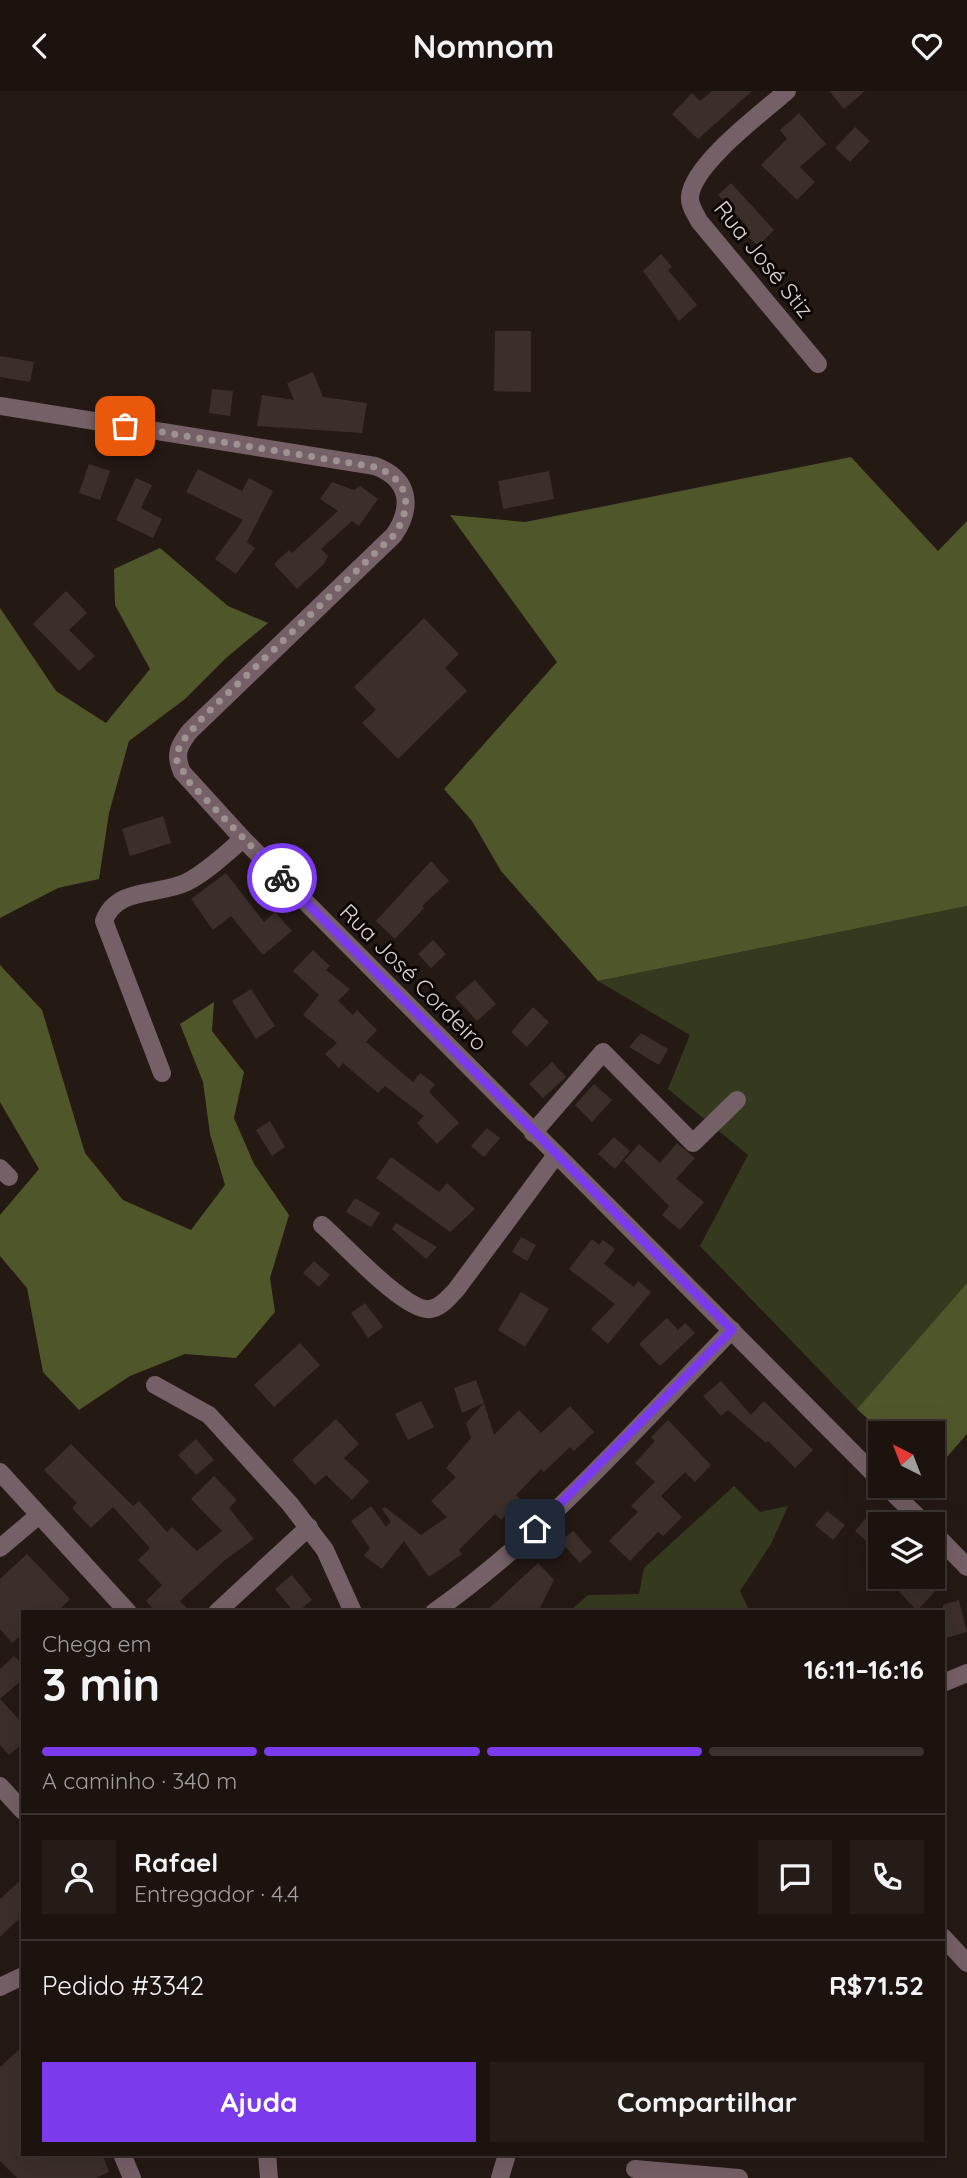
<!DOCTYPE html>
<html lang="pt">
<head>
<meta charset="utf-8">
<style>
  :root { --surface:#1c130f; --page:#251c18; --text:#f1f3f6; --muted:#a09e9e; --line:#3a322f; --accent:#7c3aed }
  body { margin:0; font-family:Quicksand,sans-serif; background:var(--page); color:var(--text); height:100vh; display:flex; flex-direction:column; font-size:26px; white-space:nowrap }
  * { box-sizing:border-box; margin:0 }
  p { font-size:23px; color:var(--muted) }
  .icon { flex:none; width:38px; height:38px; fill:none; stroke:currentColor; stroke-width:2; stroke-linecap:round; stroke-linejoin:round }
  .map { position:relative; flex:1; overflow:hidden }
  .details { position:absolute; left:21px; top:1519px; width:924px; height:546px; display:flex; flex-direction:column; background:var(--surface); border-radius:0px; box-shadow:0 7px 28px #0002,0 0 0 2px var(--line) }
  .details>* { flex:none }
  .needle { width:46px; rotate:318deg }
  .fabs { position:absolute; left:868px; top:1330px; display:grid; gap:14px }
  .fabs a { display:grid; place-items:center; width:77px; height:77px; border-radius:0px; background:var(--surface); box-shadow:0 7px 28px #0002,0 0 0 2px var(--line); font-size:35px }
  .pin { position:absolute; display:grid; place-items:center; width:60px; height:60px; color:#fff; margin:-30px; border-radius:14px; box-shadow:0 4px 10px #0006 }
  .courier { position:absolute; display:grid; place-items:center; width:70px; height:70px; margin:-35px; border:5px solid #7c3aed; border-radius:50%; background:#fff; color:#222; box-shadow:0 2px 9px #0007 }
  .head em { font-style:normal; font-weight:800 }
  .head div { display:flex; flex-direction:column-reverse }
  .head { display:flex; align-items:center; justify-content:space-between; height:119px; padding:0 21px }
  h1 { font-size:46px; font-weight:800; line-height:52px }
  .bar { display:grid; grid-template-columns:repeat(4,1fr); gap:10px 7px; align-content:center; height:84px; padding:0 21px }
  .bar i { height:9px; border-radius:5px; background:var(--line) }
  .bar .current { background:var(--accent) }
  .bar p { grid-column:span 4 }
  .line { display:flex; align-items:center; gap:18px; padding:0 21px; border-top:2px solid var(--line) }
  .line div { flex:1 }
  .round { display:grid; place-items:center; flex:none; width:74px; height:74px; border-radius:0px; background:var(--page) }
  .button { display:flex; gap:14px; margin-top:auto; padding:14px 21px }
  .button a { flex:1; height:80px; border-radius:0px; background:var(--accent); color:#fff; font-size:28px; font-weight:800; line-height:80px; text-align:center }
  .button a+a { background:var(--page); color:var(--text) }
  header { display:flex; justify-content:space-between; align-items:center; height:91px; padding:0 21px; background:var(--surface); font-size:32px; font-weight:800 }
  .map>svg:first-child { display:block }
  .green { fill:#353a1e }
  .forest { fill:#4f572a }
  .building { fill:#3c2f2a }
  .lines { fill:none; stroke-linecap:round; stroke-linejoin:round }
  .minor { stroke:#766067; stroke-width:18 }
  .done { stroke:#9d9390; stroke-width:7; stroke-dasharray:0 12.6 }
  .route { stroke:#7c3aed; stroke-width:9 }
  .labels { text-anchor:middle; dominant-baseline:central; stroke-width:6; stroke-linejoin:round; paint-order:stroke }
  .street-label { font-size:23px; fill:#ded5d2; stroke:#0b0604 }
</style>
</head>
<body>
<header><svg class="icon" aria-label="back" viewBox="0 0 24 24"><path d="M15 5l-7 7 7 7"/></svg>Nomnom<svg class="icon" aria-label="heart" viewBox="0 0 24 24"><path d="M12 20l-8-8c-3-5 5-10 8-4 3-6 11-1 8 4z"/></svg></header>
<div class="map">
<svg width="967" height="2087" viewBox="0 0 967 2087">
  <rect width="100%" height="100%" fill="#251914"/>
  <g class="green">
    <path d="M967 815V1192L857 1318 700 1155 748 1064 668 998 690 944 598 890Z"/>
    <path d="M734 1395 760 1421 788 1415 771 1453 740 1500 750 1521H569L588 1504 639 1503 644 1477Z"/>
  </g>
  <g class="forest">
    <path d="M851 366 938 460 967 430V815L598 890 501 780 472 730 444 698 557 571 450 424 525 431Z"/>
    <path d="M160 457 228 515 268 532 226 567 185 608 129 650 109 722 99 788 58 797 0 827V517L56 600 106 632 150 578 115 514 114 478Z"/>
    <path d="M0 874 42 919 85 1062 123 1109 191 1139 225 1094 210 1043 203 991 180 933 214 911 212 940 244 981 234 1027 254 1073 289 1124 270 1187 275 1221 236 1267 185 1263 130 1285 79 1319 43 1281 27 1197 0 1165V1124L39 1078 0 1011Z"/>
    <path d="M967 1192V1343L933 1382V1342H883L857 1318Z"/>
  </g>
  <g class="building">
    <path d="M712 0H752L698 48 672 23 692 2 700 10Z"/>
    <path d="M829 0H865L844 18Z"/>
    <path d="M799 22 826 53 800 76 815 91 797 109 761 74 787 48 780 39Z"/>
    <path d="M855 36 870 50 850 71 835 57Z"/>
    <path d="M731 92 774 139 758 155 741 139 746 134 718 104Z"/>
    <path d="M661 163 672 176 668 179 697 214 679 230 643 180Z"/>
    <path d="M495 240H531V301L494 300Z"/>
    <path d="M0 265 34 271 30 291 0 286Z"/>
    <path d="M313 281 323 306 367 312 362 342 257 335 262 304 294 309 287 292Z"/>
    <path d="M212 298 233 300 230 325 209 322Z"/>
    <path d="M89 373 110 380 100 409 79 402Z"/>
    <path d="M198 378 242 400 249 387 273 400 247 451 255 457 236 483 215 468 243 429 186 401Z"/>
    <path d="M549 380 554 408 503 418 498 390Z"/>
    <path d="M136 387 152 394 141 417 162 428 153 447 116 429Z"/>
    <path d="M332 391 354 399 360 395 378 408 359 435 352 430 321 458 328 465 324 473 297 498 274 473 289 459 292 462 338 420 320 408Z"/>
    <path d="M66 500 87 522 69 539 95 565 79 580 33 533Z"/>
    <path d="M424 527 459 563 445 577 467 600 398 668 362 632 376 619 354 596Z"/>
    <path d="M163 725 171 752 130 765 122 738Z"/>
    <path d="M431 770 449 790 422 815 424 817 395 848 376 830Z"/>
    <path d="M226 782 264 831 275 821 292 840 263 864 231 825 213 839 191 808Z"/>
    <path d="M433 849 446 863 431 877 418 863Z"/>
    <path d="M313 859 330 875 326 879 350 898 338 910 353 924 357 919 377 939 366 951 413 991 420 982 435 993 429 1001 459 1032 437 1053 417 1032 424 1025 385 995 378 1002 343 972 339 977 325 963 337 952 303 924 319 904 293 880Z"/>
    <path d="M475 889 496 913 477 930 455 906Z"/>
    <path d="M251 898 275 935 256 948 232 910Z"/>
    <path d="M533 916 549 931 527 956 511 941Z"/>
    <path d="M641 942 668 958 659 974 629 956Z"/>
    <path d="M552 971 566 986 543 1007 529 993Z"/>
    <path d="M594 993 612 1009 592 1031 575 1014Z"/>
    <path d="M270 1030 285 1056 272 1065 256 1039Z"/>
    <path d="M487 1037 500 1047 484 1066 471 1055Z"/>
    <path d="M614 1046 630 1060 615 1078 598 1063Z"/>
    <path d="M677 1052 695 1067 676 1088 704 1111 680 1139 662 1124 669 1115 624 1070 639 1053 660 1072Z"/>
    <path d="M391 1066 439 1101 447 1092 475 1118 450 1141 376 1087Z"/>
    <path d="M355 1107 380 1122 371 1136 346 1121Z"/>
    <path d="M396 1132 437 1156 426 1168 392 1138Z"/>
    <path d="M521 1146 536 1154 527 1170 512 1161Z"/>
    <path d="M592 1148 599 1154 603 1149 615 1158 604 1173 634 1196 638 1190 651 1201 608 1253 591 1238 615 1213 569 1178Z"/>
    <path d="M314 1170 330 1184 319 1196 303 1182Z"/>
    <path d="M521 1201 549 1218 525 1256 498 1239Z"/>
    <path d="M365 1212 383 1236 368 1247 351 1222Z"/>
    <path d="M667 1227 678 1239 685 1232 695 1242 660 1275 639 1253Z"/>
    <path d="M300 1252 320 1274 274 1316 254 1294Z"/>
    <path d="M476 1289 484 1312 462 1322 454 1297Z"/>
    <path d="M721 1290 751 1324 764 1310 813 1359 795 1377 768 1350 766 1352 728 1319 721 1325 703 1305Z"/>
    <path d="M421 1310 434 1336 408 1349 395 1323Z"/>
    <path d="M484 1312 494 1344 519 1319 541 1342 570 1315 594 1341 574 1360 570 1356 544 1381 541 1378 516 1404 521 1409 501 1429 495 1423 459 1459 462 1463 429 1486 404 1450 382 1478 364 1465 370 1457 351 1430 371 1415 386 1436 391 1431 382 1418 385 1416 421 1444 447 1426 431 1410 456 1386 446 1377 471 1347 466 1332Z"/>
    <path d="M336 1328 359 1353 344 1367 369 1390 352 1409 326 1384 315 1394 292 1369Z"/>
    <path d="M668 1329 711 1374 695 1391 685 1381 661 1405 682 1426 663 1445 658 1441 630 1470 609 1450 638 1421 631 1415 655 1391 635 1372 655 1350 651 1346Z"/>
    <path d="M196 1348 214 1369 196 1384 178 1364Z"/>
    <path d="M71 1353 133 1415 139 1410 167 1441 172 1436 197 1460 222 1440 191 1408 214 1385 237 1409 229 1417 254 1448 225 1469 180 1510 190 1521H156L146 1510 162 1494 138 1469 150 1457 113 1416 91 1437 72 1417 77 1412 44 1379Z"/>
    <path d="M827 1420 845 1434 833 1449 815 1434Z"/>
    <path d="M866 1427 880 1439V1462L855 1440Z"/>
    <path d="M573 1440 592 1461 580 1472 560 1450Z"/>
    <path d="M27 1463 70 1508 57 1521H23V1543L12 1552 0 1538V1488Z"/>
    <path d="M538 1472 554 1489 538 1521H485Z"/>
    <path d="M292 1484 312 1509 298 1521H294L275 1498Z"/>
    <path d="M886 1486H932L941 1494 917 1520Z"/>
    <path d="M959 1509 967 1541 943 1548V1514Z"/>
    <path d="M14 1565 23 1574V1588L0 1608 23 1633V1652L9 1664 0 1654V1578Z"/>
    <path d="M23 1787V1824L0 1846V1808Z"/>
    <path d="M23 1955V2063H102L109 2081 96 2087H17L0 2070V1976Z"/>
  </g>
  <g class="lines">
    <g class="minor">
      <path d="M787 0C762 22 694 72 690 105 689 114 695 122 699 130L818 273"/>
      <path d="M0 315 375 375C410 388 413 416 394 444L190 640C179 654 174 663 182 681L243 748 880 1389"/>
      <path d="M162 982 104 830C117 795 159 805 187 791 208 780 225 763 243 748"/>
      <path d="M533 1042 603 961 693 1052 737 1009"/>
      <path d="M0 1077 9 1086"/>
      <path d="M322 1134C342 1151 406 1222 430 1218 441 1217 449 1206 456 1199L556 1064"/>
      <path d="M155 1294 209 1324 290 1413 325 1459 353 1521"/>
      <path d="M0 1381 128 1521"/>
      <path d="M886 1395 925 1433"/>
      <path d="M933 1441 967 1476"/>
      <path d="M0 1457 39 1424"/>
      <path d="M217 1521 309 1436"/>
      <path d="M434 1521C546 1442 637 1336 732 1239"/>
      <path d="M943 1592 967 1582"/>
      <path d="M0 1695 23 1720"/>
      <path d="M943 1846 967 1872"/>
      <path d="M0 1896 23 1885"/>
      <path d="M122 2063 132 2087"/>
      <path d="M267 2063 269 2087"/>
      <path d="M635 2078 739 2087"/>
      <path d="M500 2087 507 2063"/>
    </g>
  </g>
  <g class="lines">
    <path class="done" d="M125 335 375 376C410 388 413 416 394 444L204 625 180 653 176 668 190 692 282 787"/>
    <path class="route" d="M282 787 732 1239 535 1438"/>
  </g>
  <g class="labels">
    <g class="street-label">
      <text transform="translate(764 168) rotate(51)">Rua José Stiz</text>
      <text transform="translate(414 886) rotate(45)">Rua José Cordeiro</text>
    </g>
  </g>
</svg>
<div class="fabs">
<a><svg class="needle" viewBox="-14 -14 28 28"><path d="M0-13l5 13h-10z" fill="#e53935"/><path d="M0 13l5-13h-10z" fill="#a09e9e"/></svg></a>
<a><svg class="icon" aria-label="layers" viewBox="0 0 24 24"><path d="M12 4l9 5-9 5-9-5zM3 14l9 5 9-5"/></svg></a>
</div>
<div class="pin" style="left:125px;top:335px;background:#ea580c"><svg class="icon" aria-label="bag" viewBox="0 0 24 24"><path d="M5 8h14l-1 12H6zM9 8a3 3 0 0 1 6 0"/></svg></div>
<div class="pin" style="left:535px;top:1438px;background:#1f2937"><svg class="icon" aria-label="home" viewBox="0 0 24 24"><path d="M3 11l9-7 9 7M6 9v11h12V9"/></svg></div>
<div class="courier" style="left:282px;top:787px"><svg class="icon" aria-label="bike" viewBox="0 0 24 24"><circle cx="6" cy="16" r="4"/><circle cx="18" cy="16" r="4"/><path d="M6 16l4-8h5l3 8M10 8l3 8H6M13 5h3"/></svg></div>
<section class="details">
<div class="head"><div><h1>3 min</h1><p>Chega em</p></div><em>16:11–16:16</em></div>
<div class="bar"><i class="current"></i><i class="current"></i><i class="current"></i><i></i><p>A caminho · 340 m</p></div>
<div class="line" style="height:126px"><a class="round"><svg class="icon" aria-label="person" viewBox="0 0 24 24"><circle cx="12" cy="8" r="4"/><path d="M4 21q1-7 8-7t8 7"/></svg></a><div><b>Rafael</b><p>Entregador · 4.4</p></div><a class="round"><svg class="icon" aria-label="chat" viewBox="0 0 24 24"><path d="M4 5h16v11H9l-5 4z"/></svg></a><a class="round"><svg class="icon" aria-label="phone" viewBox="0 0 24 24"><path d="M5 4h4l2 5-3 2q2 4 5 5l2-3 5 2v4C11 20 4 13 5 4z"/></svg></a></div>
<div class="line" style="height:91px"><div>Pedido #3342</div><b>R$71.52</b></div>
<div class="button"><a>Ajuda</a><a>Compartilhar</a></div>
</section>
</div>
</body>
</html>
